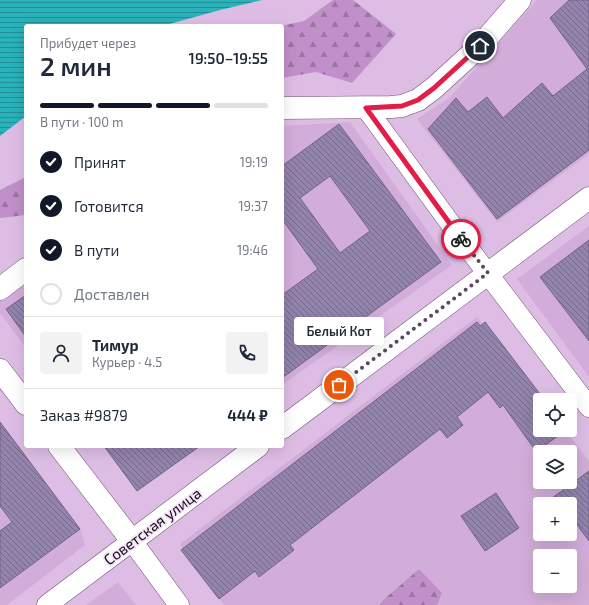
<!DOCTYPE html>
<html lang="ru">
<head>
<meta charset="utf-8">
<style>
  :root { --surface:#fff; --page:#f2f2f3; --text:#1f2937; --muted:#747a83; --line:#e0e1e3; --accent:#111827 }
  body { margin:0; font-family:"Exo 2",sans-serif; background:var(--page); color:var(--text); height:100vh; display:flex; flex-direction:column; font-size:15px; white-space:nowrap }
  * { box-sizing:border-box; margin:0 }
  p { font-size:13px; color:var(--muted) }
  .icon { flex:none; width:22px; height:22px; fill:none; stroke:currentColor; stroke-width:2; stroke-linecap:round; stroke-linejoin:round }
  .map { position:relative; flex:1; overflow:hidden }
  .drawer { position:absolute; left:24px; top:24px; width:260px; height:424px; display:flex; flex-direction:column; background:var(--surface); border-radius:4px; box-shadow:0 4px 16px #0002 }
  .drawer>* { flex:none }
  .controls { position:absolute; left:533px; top:393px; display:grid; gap:8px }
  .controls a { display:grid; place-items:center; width:44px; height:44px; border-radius:4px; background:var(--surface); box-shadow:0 4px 16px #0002; font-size:20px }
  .pin { position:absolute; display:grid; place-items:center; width:34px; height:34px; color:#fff; margin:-17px; border:2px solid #fff; border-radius:50%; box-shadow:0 1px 4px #0007 }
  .courier { position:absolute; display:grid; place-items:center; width:40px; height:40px; margin:-20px; border:3px solid #e11d48; border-radius:50%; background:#fff; color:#222; box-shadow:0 1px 5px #0007 }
  .bubble { position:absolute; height:28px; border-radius:4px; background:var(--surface); box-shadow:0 4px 16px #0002; font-size:13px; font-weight:600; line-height:28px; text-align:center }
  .headline em { font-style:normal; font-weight:600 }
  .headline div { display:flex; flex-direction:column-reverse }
  .headline { display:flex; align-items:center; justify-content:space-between; height:68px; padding:0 16px }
  h1 { font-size:26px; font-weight:600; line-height:30px }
  .bar { display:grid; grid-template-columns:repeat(4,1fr); gap:6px 4px; align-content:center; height:48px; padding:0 16px }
  .bar i { height:5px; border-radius:3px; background:var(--line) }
  .bar .on { background:var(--accent) }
  .bar p { grid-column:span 4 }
  .line { display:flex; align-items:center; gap:10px; padding:0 16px; border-top:1px solid var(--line) }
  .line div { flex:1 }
  .round { display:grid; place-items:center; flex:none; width:42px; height:42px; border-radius:4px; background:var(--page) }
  ol { padding:0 16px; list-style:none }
  li { display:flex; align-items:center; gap:12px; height:44px }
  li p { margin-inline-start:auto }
  li .icon { padding:4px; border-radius:50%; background:var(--accent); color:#fff; stroke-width:4 }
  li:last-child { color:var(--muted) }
  li i { width:22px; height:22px; border:2px solid var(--line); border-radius:50% }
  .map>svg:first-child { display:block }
  .built { fill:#d2add9; fill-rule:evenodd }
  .forest { fill:url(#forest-firs) }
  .water { fill:url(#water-rules) }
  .building { fill:url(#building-back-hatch); stroke:#71628b; fill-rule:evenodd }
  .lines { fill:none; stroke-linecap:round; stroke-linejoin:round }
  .minor-casing { stroke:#6d5072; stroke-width:21 }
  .major-casing { stroke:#6d5072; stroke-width:23 }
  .minor { stroke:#fff; stroke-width:20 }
  .major { stroke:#fff; stroke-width:22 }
  .done { stroke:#5b485e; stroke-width:4; stroke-dasharray:0 7.2 }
  .route { stroke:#e11d48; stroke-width:5 }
  .labels { text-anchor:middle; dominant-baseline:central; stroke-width:3.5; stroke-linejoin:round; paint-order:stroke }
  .street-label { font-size:15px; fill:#140916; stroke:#f5e4f8 }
</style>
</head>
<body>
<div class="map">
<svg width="589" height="605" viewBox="0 0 589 605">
  <defs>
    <pattern id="forest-firs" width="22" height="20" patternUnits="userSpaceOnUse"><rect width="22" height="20" fill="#c190ca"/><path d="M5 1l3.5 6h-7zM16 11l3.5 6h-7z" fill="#9c74a3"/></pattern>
    <pattern id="water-rules" width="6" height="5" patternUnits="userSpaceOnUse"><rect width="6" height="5" fill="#29b2ba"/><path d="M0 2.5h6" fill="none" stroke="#228f96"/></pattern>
    <pattern id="building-back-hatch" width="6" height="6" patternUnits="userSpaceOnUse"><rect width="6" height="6" fill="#9384ae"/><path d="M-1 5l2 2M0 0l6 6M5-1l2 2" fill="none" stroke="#776a8d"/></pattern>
  </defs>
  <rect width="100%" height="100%" fill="#debde4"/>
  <g class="built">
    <path d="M537 0H589V154L497 222 417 119 449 98Z"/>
    <path d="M350 122 452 265 282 385V126Z"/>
    <path d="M589 226V377L517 279Z"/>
    <path d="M26 274V348L0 313V294Z"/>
    <path d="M477 317 542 400H540V430H565L589 461V605H224L180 544ZM540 452H570V482H540ZM540 504H570V534H540ZM540 556H570V586H540Z"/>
    <path d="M0 423 80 529 85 545 7 605H0Z"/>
    <path d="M118 582 136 605H86Z"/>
  </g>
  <g class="forest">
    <path d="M333 0H353L396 34 352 83 316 72 282 78V26H280L304 21Z"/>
    <path d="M26 177V215L0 218V190Z"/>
    <path d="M419 569 442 593 437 605H380L382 601Z"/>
  </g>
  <path class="water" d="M0 0H262L220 10 162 26H26V116L0 136Z"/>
  <g class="building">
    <path d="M569 0H589V150L497 219 428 129 456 98 468 112 487 97 503 118 542 83 553 96 587 69 550 18Z"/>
    <path d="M339 124 441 262 282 378V295L318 269 282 219V166ZM330 176 370 231 340 253 300 198Z"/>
    <path d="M589 240V341L540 277Z"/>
    <path d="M26 295V337L6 309Z"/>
    <path d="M477 322 480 326 485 322 540 394V430H566L540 449V457L503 405 500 408 488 392 457 417 463 425 447 438 440 429 290 545 294 550 259 577 255 571 219 599 181 550Z"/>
    <path d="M0 422 80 529 0 588V531L12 522 0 506Z"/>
    <path d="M104 446H200L137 491Z"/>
    <path d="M589 471V541L570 515V504H544Z"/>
    <path d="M496 493 519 528 485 551 461 516Z"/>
  </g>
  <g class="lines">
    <g class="minor-casing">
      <g id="minor">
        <path d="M366 108 469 249 589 407"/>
        <path d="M47 605 132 541 179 605"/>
      </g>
    </g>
    <g class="major-casing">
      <g id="major">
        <path d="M282 108 391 107 402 106 418 100 434 88 480 46 520 0"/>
        <path d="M0 289 26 269"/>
        <path d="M0 370 26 404"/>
        <path d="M282 428 589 198"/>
        <path d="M59 446 132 541 258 446"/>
      </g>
    </g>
    <use href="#minor" class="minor"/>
    <use href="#major" class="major"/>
  </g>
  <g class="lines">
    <path class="done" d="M339 385 488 273 461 239"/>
    <path class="route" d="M461 239 366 108 402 106 418 100 434 88 480 46"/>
  </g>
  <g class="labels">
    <g class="street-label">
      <text transform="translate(152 526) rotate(-37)">Советская улица</text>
    </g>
  </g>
</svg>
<div class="controls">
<a><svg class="icon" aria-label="locate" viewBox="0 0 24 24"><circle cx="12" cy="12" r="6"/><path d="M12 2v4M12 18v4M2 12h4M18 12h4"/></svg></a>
<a><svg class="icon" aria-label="layers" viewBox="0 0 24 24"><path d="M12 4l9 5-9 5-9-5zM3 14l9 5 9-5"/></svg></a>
<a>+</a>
<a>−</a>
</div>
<div class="pin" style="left:339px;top:385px;background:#ea580c"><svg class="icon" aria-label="bag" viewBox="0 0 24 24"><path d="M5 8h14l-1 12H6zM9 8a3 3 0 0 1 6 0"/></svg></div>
<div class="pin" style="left:480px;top:46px;background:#1f2937"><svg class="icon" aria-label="home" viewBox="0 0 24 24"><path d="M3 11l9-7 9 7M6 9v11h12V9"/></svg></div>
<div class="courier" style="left:461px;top:239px"><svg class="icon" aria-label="bike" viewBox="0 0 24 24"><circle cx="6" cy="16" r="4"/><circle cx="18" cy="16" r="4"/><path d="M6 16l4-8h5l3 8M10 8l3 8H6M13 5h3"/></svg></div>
<div class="bubble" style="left:294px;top:317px;width:90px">Белый Кот</div>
<section class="drawer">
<div class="headline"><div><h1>2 мин</h1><p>Прибудет через</p></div><em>19:50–19:55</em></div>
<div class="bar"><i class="on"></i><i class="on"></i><i class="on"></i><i></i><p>В пути · 100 m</p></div>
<ol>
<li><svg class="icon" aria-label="check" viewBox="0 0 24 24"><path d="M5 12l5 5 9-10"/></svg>Принят<p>19:19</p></li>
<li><svg class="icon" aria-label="check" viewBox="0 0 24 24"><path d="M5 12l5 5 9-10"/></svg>Готовится<p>19:37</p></li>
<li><svg class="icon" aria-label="check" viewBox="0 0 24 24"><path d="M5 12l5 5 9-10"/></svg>В пути<p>19:46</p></li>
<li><i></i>Доставлен</li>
</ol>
<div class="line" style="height:72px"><a class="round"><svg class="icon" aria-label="person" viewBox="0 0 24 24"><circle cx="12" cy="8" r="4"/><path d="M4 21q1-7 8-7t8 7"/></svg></a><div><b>Тимур</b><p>Курьер · 4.5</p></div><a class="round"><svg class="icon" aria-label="phone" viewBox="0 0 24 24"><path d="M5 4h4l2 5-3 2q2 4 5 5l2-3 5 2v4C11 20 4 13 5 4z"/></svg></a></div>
<div class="line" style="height:52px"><div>Заказ #9879</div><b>444 ₽</b></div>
</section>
</div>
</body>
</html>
